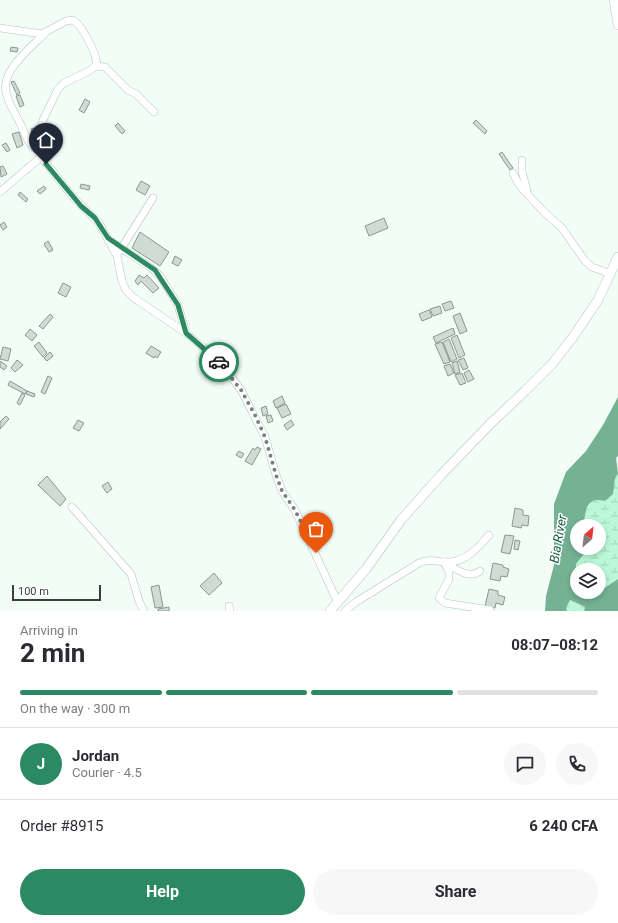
<!DOCTYPE html>
<html lang="en">
<head>
<meta charset="utf-8">
<style>
  :root { --surface:#fff; --page:#f7f7f7; --text:#2b2b33; --muted:#7c7c81; --line:#e1e1e2; --accent:#2b8a61 }
  body { margin:0; font-family:Roboto,sans-serif; background:var(--page); color:var(--text); height:100vh; display:flex; flex-direction:column; font-size:15px; white-space:nowrap }
  * { box-sizing:border-box; margin:0 }
  p { font-size:13px; color:var(--muted) }
  .icon { flex:none; width:22px; height:22px; fill:none; stroke:currentColor; stroke-width:2; stroke-linecap:round; stroke-linejoin:round }
  .map { position:relative; height:611px; overflow:hidden }
  .drawer { display:flex; flex-direction:column; background:var(--surface); flex:1 }
  .drawer>* { flex:none }
  .needle { width:26px; rotate:28deg }
  .controls { position:absolute; left:570px; top:519px; display:grid; gap:8px }
  .controls a { display:grid; place-items:center; width:36px; height:36px; border-radius:50%; background:var(--surface); box-shadow:0 2px 6px #0003; font-size:20px }
  .scale { position:absolute; left:12px; bottom:10px; width:89px; box-sizing:border-box; padding-left:4px; border:2px solid #3a3e3c; border-top:0; font-size:11px; line-height:14px; white-space:nowrap; color:#3a3e3c; -webkit-text-stroke:3px #fff; paint-order:stroke }
  .pin { position:absolute; display:grid; place-items:center; width:34px; height:34px; color:#fff; margin:-41px -17px; border-radius:50% 50% 50% 0; rotate:-45deg; box-shadow:0 0 4px #0007 }
  .pin .icon { rotate:45deg }
  .courier { position:absolute; display:grid; place-items:center; width:40px; height:40px; margin:-20px; border:3px solid #2b8a61; border-radius:50%; background:#fff; color:#222; box-shadow:0 1px 5px #0007 }
  .head em { font-style:normal; font-weight:700 }
  .head div { display:flex; flex-direction:column-reverse }
  .head { display:flex; align-items:center; justify-content:space-between; height:68px; padding:0 20px }
  h1 { font-size:26px; font-weight:700; line-height:30px }
  .bar { display:grid; grid-template-columns:repeat(4,1fr); gap:6px 4px; align-content:center; height:48px; padding:0 20px }
  .bar i { height:5px; border-radius:3px; background:var(--line) }
  .bar .active { background:var(--accent) }
  .bar p { grid-column:span 4 }
  .line { display:flex; align-items:center; gap:10px; padding:0 20px; border-top:1px solid var(--line) }
  .line div { flex:1 }
  .round { display:grid; place-items:center; flex:none; width:42px; height:42px; border-radius:21px; background:var(--page) }
  .cta { display:flex; gap:8px; margin-top:auto; padding:8px 20px }
  .cta a { flex:1; height:46px; border-radius:24px; background:var(--accent); color:#fff; font-size:16px; font-weight:700; line-height:46px; text-align:center }
  .cta a+a { background:var(--page); color:var(--text) }
  .map>svg:first-child { display:block }
  .wetland { fill:url(#wetland-marsh) }
  .water { fill:#75b293 }
  .building { fill:#d0dbd4; stroke:#8d9791 }
  .lines { fill:none; stroke-linecap:round; stroke-linejoin:round }
  .minor-casing { stroke:#b6c1bb; stroke-width:8 }
  .major-casing { stroke:#b6c1bb; stroke-width:10 }
  .minor { stroke:#fff; stroke-width:7 }
  .major { stroke:#fff; stroke-width:9 }
  .done { stroke:#7a817d; stroke-width:4; stroke-dasharray:0 7.2 }
  .route { stroke:#2b8a61; stroke-width:5 }
  .labels { text-anchor:middle; dominant-baseline:central; stroke-width:3; stroke-linejoin:round; paint-order:stroke }
  .water-label { font-size:13px; font-style:italic; fill:#155f41; stroke:#fff }
</style>
</head>
<body>
<div class="map">
<svg width="618" height="611" viewBox="0 0 618 611">
  <defs>
    <pattern id="wetland-marsh" width="20" height="14" patternUnits="userSpaceOnUse"><rect width="20" height="14" fill="#baf8d7"/><path d="M1 5h8M5 5V1M11 12h8M15 12V8" fill="none" stroke="#a1d6b9"/></pattern>
  </defs>
  <rect width="100%" height="100%" fill="#f2fdf7"/>
  <g class="wetland">
    <path d="M618 473V579L588 599 580 592H599V570H577V588L575 585 576 564 584 554 587 548H599V526H584L585 512 591 502 613 494 615 479Z"/>
    <path d="M569 600 585 607 584 611H567L566 608Z"/>
  </g>
  <path class="water" d="M618 397V456L616 458 618 473 615 479 613 494 605 501C586 496 585 511 584 526H577V548H587L584 554 576 564 575 585 577 588V592H580L588 599 618 579V611H584L585 607 570 600 566 608 567 611H545L546 596 554 565V504L566 472 586 451 603 425Z"/>
  <g class="building">
    <path d="M11 47 18 48 17 52 10 51Z"/>
    <path d="M14 81 20 93 17 95 11 82Z"/>
    <path d="M20 95 24 105 20 107 16 96Z"/>
    <path d="M85 99 90 102 84 113 79 110Z"/>
    <path d="M476 120 487 131 485 134 473 123Z"/>
    <path d="M118 123 125 131 122 134 115 126Z"/>
    <path d="M34 128 36 137 33 138 31 129Z"/>
    <path d="M19 132 23 145 17 148 12 134Z"/>
    <path d="M6 143 10 150 7 152 2 145Z"/>
    <path d="M502 152 513 168 510 170 499 154Z"/>
    <path d="M3 166 7 174 1 177 0 167Z"/>
    <path d="M141 181 150 186 145 195 136 190Z"/>
    <path d="M81 184 90 186 89 190 80 188Z"/>
    <path d="M44 186 46 189 40 194 37 191Z"/>
    <path d="M20 192 28 199 26 202 18 195Z"/>
    <path d="M384 218 388 228 369 236 365 226Z"/>
    <path d="M4 222 7 227 3 230 0 225Z"/>
    <path d="M140 232 169 252 160 266 132 248Z"/>
    <path d="M48 241 53 250 49 252 44 244Z"/>
    <path d="M175 256 182 260 178 266 172 263Z"/>
    <path d="M139 275 144 278 147 275 159 288 153 293 141 281 138 285 135 281Z"/>
    <path d="M63 283 71 287 66 297 58 293Z"/>
    <path d="M451 301 454 308 445 311 442 304Z"/>
    <path d="M440 306 442 313 433 316 430 309Z"/>
    <path d="M429 310 432 317 422 321 419 314Z"/>
    <path d="M460 313 467 331 460 334 453 316Z"/>
    <path d="M50 314 53 317 43 329 39 326Z"/>
    <path d="M453 328 455 334 436 343 433 337Z"/>
    <path d="M30 329 37 335 32 341 25 335Z"/>
    <path d="M457 335 465 355 459 358 451 338Z"/>
    <path d="M449 339 457 359 451 362 443 342Z"/>
    <path d="M39 342 47 353 43 357 34 346Z"/>
    <path d="M442 342 450 362 444 364 435 344Z"/>
    <path d="M151 346 161 352 157 358 155 356 154 358 146 353Z"/>
    <path d="M3 347 11 349 8 361 0 359Z"/>
    <path d="M50 352 53 356 47 361 44 358Z"/>
    <path d="M464 358 468 368 463 370 458 360Z"/>
    <path d="M17 360 23 365 15 372 11 368Z"/>
    <path d="M0 361 7 366 4 370 0 367Z"/>
    <path d="M457 361 460 372 455 374 452 363Z"/>
    <path d="M450 364 454 373 448 376 444 366Z"/>
    <path d="M469 370 474 379 468 382 464 373Z"/>
    <path d="M462 373 466 383 460 385 455 375Z"/>
    <path d="M48 376 52 378 45 394 41 392Z"/>
    <path d="M10 381 27 391 25 394 8 385Z"/>
    <path d="M27 391 35 394 34 397 26 394Z"/>
    <path d="M22 393 25 395 20 405 17 403Z"/>
    <path d="M282 396 285 403 276 408 273 401Z"/>
    <path d="M286 404 291 414 282 418 277 408Z"/>
    <path d="M266 406 268 414 263 416 261 408Z"/>
    <path d="M271 415 273 421 268 423 266 416Z"/>
    <path d="M6 416 9 419 0 429V422Z"/>
    <path d="M78 420 84 423 79 431 73 428Z"/>
    <path d="M291 420 294 425 287 430 284 425Z"/>
    <path d="M257 447 261 449 252 465 245 461 253 448 255 450Z"/>
    <path d="M239 451 244 454 241 458 236 455Z"/>
    <path d="M47 476 66 499 60 506 38 485Z"/>
    <path d="M108 482 112 489 107 493 102 486Z"/>
    <path d="M515 508 523 510V515L529 516 528 526 522 525 521 528 512 526Z"/>
    <path d="M505 535 514 536 510 554 501 552Z"/>
    <path d="M515 540 520 541 518 550 514 549Z"/>
    <path d="M493 563 503 565V567L509 569 507 577 501 576 500 581 490 579Z"/>
    <path d="M214 573 222 583 209 595 200 586Z"/>
    <path d="M159 585 163 607 155 608 151 587Z"/>
    <path d="M489 589 498 591V595L505 597 503 605 496 603 495 608 485 606Z"/>
    <path d="M169 607V611H158V609Z"/>
  </g>
  <g class="lines">
    <g class="minor-casing">
      <g id="minor">
        <path d="M0 28 42 34 66 21 73 20C81 24 100 58 96 66"/>
        <path d="M154 112 136 94 128 90 105 67 96 66 87 72 64 83 58 89 43 120 41 130V157L73 197 99 223 117 256 122 281 126 290 134 298 186 333 221 363 241 390 265 437 276 475 282 491 295 510 338 603"/>
        <path d="M40 151C28 146 26 136 21 125 16 115 8 103 6 92 1 70 32 47 45 33"/>
        <path d="M522 160V171L528 195 546 214 562 228 585 261 592 267 611 274"/>
        <path d="M513 173 518 183 525 192"/>
        <path d="M0 192 41 157"/>
        <path d="M109 240 150 267 160 276 178 305 186 333"/>
        <path d="M119 252 153 198"/>
        <path d="M72 507 131 574 139 601 144 611"/>
        <path d="M444 562 449 572V579L439 598 445 603 490 610"/>
        <path d="M444 562C455 568 468 580 480 571"/>
        <path d="M229 606 230 611"/>
        <path d="M345 611 356 602 419 563C433 558 434 562 447 562 465 563 479 547 489 535"/>
      </g>
    </g>
    <g class="major-casing">
      <g id="major">
        <path d="M614 0 618 25"/>
        <path d="M330 611 366 569 401 520 441 475 490 424 525 391 552 364 573 337 598 300 618 257"/>
      </g>
    </g>
    <use href="#minor" class="minor"/>
    <use href="#major" class="major"/>
  </g>
  <g class="lines">
    <path class="done" d="M219 362 241 390 254 413 265 437 276 475 282 491 295 510 316 553"/>
    <path class="route" d="M46 164 81 206 95 218 108 238 155 270 178 305 186 333 219 362"/>
  </g>
  <g class="labels">
    <g class="water-label">
      <text transform="translate(558 539) rotate(-80)">Bia River</text>
    </g>
  </g>
</svg>
<div class="controls">
<a><svg class="needle" viewBox="-14 -14 28 28"><path d="M0-13l5 13h-10z" fill="#e53935"/><path d="M0 13l5-13h-10z" fill="#7c7c81"/></svg></a>
<a><svg class="icon" aria-label="layers" viewBox="0 0 24 24"><path d="M12 4l9 5-9 5-9-5zM3 14l9 5 9-5"/></svg></a>
</div>
<div class="scale">100 m</div>
<div class="pin" style="left:316px;top:553px;background:#ea580c"><svg class="icon" aria-label="bag" viewBox="0 0 24 24"><path d="M5 8h14l-1 12H6zM9 8a3 3 0 0 1 6 0"/></svg></div>
<div class="pin" style="left:46px;top:164px;background:#1f2937"><svg class="icon" aria-label="home" viewBox="0 0 24 24"><path d="M3 11l9-7 9 7M6 9v11h12V9"/></svg></div>
<div class="courier" style="left:219px;top:362px"><svg class="icon" aria-label="car" viewBox="0 0 24 24"><path d="M5 17H2v-5l4-1 3-4h7l3 4 3 1v5h-3M9 17h6M6 11h13"/><circle cx="7" cy="17" r="2"/><circle cx="17" cy="17" r="2"/></svg></div>
</div>
<section class="drawer">
<div class="head"><div><h1>2 min</h1><p>Arriving in</p></div><em>08:07–08:12</em></div>
<div class="bar"><i class="active"></i><i class="active"></i><i class="active"></i><i></i><p>On the way · 300 m</p></div>
<div class="line" style="height:72px"><b class="round" style="background:var(--accent);color:#fff">J</b><div><b>Jordan</b><p>Courier · 4.5</p></div><a class="round"><svg class="icon" aria-label="chat" viewBox="0 0 24 24"><path d="M4 5h16v11H9l-5 4z"/></svg></a><a class="round"><svg class="icon" aria-label="phone" viewBox="0 0 24 24"><path d="M5 4h4l2 5-3 2q2 4 5 5l2-3 5 2v4C11 20 4 13 5 4z"/></svg></a></div>
<div class="line" style="height:52px"><div>Order #8915</div><b>6 240 CFA</b></div>
<div class="cta"><a>Help</a><a>Share</a></div>
</section>
</body>
</html>
